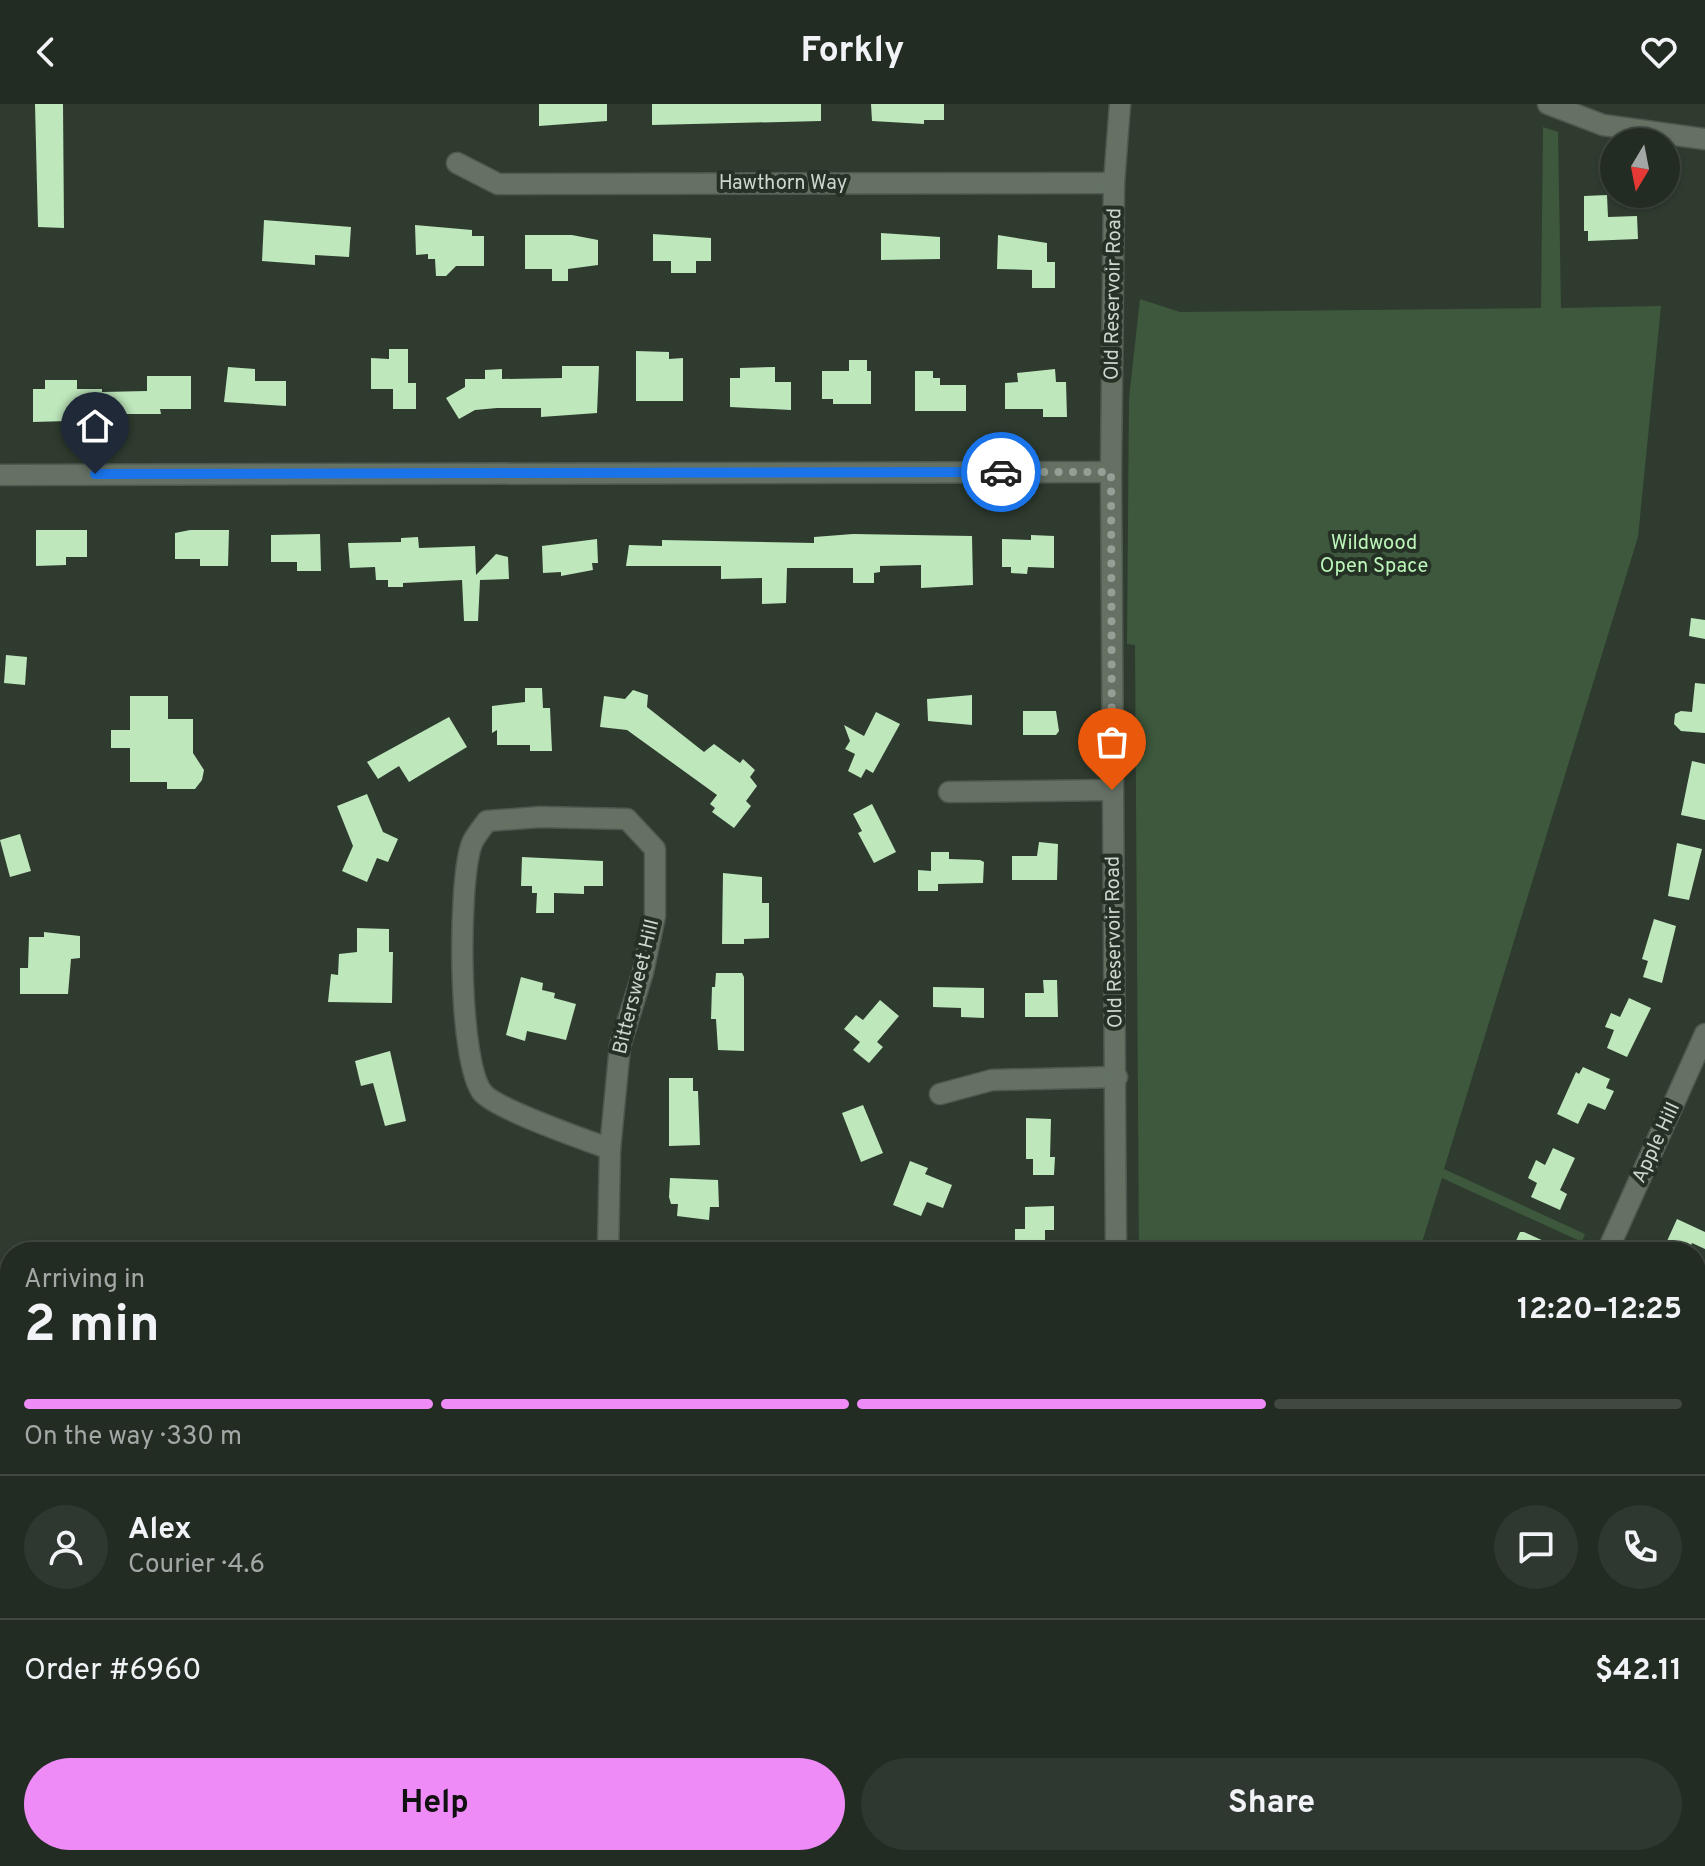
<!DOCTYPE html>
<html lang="en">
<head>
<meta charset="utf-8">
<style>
  :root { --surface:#232c23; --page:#2f3830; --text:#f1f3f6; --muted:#a3a7a6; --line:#404841; --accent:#ee8bf7 }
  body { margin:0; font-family:Overpass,sans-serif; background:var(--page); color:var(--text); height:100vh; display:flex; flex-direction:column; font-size:30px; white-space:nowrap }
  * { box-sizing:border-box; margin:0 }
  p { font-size:26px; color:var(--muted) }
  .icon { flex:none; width:44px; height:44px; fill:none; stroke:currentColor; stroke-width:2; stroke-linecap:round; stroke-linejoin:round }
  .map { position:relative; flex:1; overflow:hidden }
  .details { position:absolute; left:0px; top:1138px; width:1706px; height:624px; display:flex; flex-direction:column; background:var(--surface); border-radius:32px 32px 0 0; box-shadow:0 2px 6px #0004,0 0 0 2px var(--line) }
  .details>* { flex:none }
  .needle { width:52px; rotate:190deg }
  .fabs { position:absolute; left:1600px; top:24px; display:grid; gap:16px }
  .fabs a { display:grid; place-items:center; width:80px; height:80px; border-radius:50%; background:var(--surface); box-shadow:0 2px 6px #0004,0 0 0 2px var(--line); font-size:40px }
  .pin { position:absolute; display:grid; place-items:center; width:68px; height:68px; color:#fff; margin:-82px -34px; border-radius:50% 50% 50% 0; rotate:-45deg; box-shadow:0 0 8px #0007 }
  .pin .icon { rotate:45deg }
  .courier { position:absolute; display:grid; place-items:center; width:80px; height:80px; margin:-40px; border:6px solid #1a73e8; border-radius:50%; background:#fff; color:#222; box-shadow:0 2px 10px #0007 }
  .headline em { font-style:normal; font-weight:700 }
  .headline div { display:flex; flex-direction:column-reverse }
  .headline { display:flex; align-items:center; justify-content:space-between; height:136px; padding:0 24px }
  h1 { font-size:52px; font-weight:700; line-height:60px }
  .bar { display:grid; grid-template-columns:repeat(4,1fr); gap:12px 8px; align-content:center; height:96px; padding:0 24px }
  .bar i { height:10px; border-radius:6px; background:var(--line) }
  .bar .on { background:var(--accent) }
  .bar p { grid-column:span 4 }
  .line { display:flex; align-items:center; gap:20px; padding:0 24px; border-top:2px solid var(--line) }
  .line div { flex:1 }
  .round { display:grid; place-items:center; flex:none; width:84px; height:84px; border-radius:42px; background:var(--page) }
  .action { display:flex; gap:16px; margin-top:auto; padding:16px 24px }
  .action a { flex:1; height:92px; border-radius:48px; background:var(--accent); color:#111; font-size:32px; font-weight:700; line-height:92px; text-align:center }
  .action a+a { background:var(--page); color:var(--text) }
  header { display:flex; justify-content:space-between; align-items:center; height:104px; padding:0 24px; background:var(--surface); font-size:36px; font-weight:700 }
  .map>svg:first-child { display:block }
  .green { fill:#3d583c }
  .building { fill:#bee7bc }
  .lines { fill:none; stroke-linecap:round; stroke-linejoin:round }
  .minor-casing { stroke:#4e584e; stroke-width:23 }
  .major-casing { stroke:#4e584e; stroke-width:23 }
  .minor { stroke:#647163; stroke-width:20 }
  .major { stroke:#aa91ac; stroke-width:20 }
  .done { stroke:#969f96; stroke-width:8; stroke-dasharray:0 14.4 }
  .route { stroke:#1a73e8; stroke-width:10 }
  .labels { text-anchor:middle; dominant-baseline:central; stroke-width:8; stroke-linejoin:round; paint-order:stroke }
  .street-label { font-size:20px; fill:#ced5ce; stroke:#253125 }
  .park-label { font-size:20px; fill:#bbf5b8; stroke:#253125 }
</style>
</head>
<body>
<header><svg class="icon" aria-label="back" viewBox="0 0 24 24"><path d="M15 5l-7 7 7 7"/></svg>Forkly<svg class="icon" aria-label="heart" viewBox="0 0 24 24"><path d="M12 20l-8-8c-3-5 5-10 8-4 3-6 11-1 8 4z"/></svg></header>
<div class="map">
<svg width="1705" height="1762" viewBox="0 0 1705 1762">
  <rect width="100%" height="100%" fill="#2f3b2f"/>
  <path class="green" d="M1543 23 1558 28 1561 204 1661 202 1638 433 1444 1065 1585 1130 1582 1138 1442 1074 1419 1148H1139L1135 541 1127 540 1129 294 1140 195 1180 208 1541 204Z"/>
  <g class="building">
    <path d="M35 0H63L64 124 38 123Z"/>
    <path d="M539 0H607V17L539 22Z"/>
    <path d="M652 0H821V17L652 21Z"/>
    <path d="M871 0H944V16H924V20L872 17Z"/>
    <path d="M1607 91 1608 113 1637 112 1638 135 1588 137V127H1584V92Z"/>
    <path d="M264 116 351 123 349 153 315 151V161L262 157Z"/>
    <path d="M415 121 472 126V132H484V162H456L446 172H436L435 155H428V150L416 151Z"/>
    <path d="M881 129 940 133V155L881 156Z"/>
    <path d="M653 130 711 134V157H696V169H671V157H653Z"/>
    <path d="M525 131H572L598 136V161L568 165V177H552V165H525Z"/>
    <path d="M998 131 1047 139V158H1055V184H1032V166L997 165Z"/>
    <path d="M389 245H408V279H416V305H393V285H371V254L389 255Z"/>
    <path d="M636 247 669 248V255L683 254V297H636Z"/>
    <path d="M849 256H867V267H871V300H833V295H822V267H849Z"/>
    <path d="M562 262H599L597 309 541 313V304H497L475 306 459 315 446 294 465 283V275H485V266L502 265V275L562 274Z"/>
    <path d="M228 263 255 265V277H286V302L224 298Z"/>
    <path d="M775 263V278H791V306L730 303V274H740V264Z"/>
    <path d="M1055 265 1056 278H1066L1067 313H1043V305H1005V279L1018 278 1017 269Z"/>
    <path d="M915 267H933V274H940V281H966V307H915Z"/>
    <path d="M147 272H191V305H160L161 310H104V316L33 318V285H45V276H77V285H102V288L147 287Z"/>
    <path d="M36 426H87V453H66V461L36 462Z"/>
    <path d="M190 426H229L228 462H200V455H175V429Z"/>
    <path d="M320 430 321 467H297V458H271V431Z"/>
    <path d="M853 430 972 432 973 481 921 484V461L880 462V468L874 469V479H853V464H787L786 499 762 500V474L721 475V462H626L629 441 662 442V436L814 439V433Z"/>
    <path d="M1031 431 1054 432V464L1028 463 1027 470 1011 469V463H1002V435L1031 436Z"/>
    <path d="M418 433 419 444 475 442 476 471 496 450 508 453 509 475 480 476 478 517H464L462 476 403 479V483H388V476H376L375 463 350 464 348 439 401 438V434Z"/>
    <path d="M597 435 598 459H592L593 466 561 472V468L543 469 542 442Z"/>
    <path d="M1691 514 1705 516V535L1689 532Z"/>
    <path d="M6 551 27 553 25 581 4 579Z"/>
    <path d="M1695 579 1705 580V629L1681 627 1674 620 1675 610 1681 607 1692 608Z"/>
    <path d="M525 584H542L543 604H550L552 647H530V641H497V626L492 629V602L525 598Z"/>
    <path d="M633 586 648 591 647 603 704 648 714 640 740 659 743 655 755 666 750 673 757 682 746 697 751 702 734 724 712 708 715 704 710 700 717 691 627 626 600 623 604 592 625 595Z"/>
    <path d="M972 591V621L928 617 927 595Z"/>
    <path d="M130 592H168V615H193V649L204 666 202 676 195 685H167V678H130V644H111V626H130Z"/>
    <path d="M1023 607H1056L1059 627 1056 631H1023Z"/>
    <path d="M876 608 900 620 873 669 866 665 861 674 848 667 855 650 845 645 850 637 844 621 864 632Z"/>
    <path d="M449 613 467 643 409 678 399 662 378 675 367 658Z"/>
    <path d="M1692 657 1705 660V716L1681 711Z"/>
    <path d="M367 690 383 728 398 735 388 758 377 754 367 778 342 767 353 742 337 702Z"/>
    <path d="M872 700 896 748 874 759 858 729 862 727 853 710Z"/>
    <path d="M20 730 31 767 10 773 0 736Z"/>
    <path d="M1039 738 1058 740 1057 776H1012V752H1037Z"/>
    <path d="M1677 739 1702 745 1689 796 1668 792Z"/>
    <path d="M931 748H949V755L980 756 984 758 983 779 938 780V787H918V766L931 767Z"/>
    <path d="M522 753 603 757V782H584V790L554 789V809H536L537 789H532V782H521Z"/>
    <path d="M723 769 762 773V799H769V834L744 835V840H722Z"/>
    <path d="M1654 815 1676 822 1662 879 1643 873 1648 857 1642 855Z"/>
    <path d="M357 824 389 825V848H393L392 899 328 898 331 870 338 871 339 850 357 848Z"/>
    <path d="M44 828 80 832V854L71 855 68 890H20V864H28L29 833H44Z"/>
    <path d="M716 869H742L744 873V947L718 946 716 915H711L712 883H715Z"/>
    <path d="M521 873 543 879 542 886 555 889 554 894 576 900 566 936 527 927 525 937 506 931Z"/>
    <path d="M1043 876H1057L1058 913H1025V889H1044Z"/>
    <path d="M933 883 984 884V914L961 913V904L933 903Z"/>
    <path d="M1629 894 1651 904 1627 953 1607 944 1614 926 1605 923 1611 909 1620 913Z"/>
    <path d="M880 896 899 912 877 938 883 943 869 959 853 946 860 938 844 925 856 911 863 916Z"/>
    <path d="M390 947 406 1017 385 1022 373 979 361 982 355 957Z"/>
    <path d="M1583 963 1610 975 1606 984 1614 987 1605 1006 1588 999 1578 1020 1557 1010 1576 968 1579 970Z"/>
    <path d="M669 974H693V987H698L700 1041 669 1042Z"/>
    <path d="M863 1001 883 1049 861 1058 842 1009Z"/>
    <path d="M1026 1014 1051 1015 1050 1053H1055L1054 1071H1033V1055H1026Z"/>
    <path d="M1553 1044 1575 1054 1560 1086 1567 1090 1560 1106 1531 1093 1537 1079 1528 1074 1536 1056 1545 1061Z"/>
    <path d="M910 1057 928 1064 925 1070 952 1081 943 1104 927 1098 921 1112 893 1101Z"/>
    <path d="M670 1074 718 1076 719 1103H710L709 1116 677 1112 678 1100H671L669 1093Z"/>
    <path d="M1054 1102V1126H1045V1148H1015V1125H1025V1103Z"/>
    <path d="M1677 1115 1705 1128V1145L1692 1139 1688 1148H1662Z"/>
    <path d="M1520 1128H1524L1568 1148H1511Z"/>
  </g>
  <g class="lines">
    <g class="minor-casing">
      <g id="minor">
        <path d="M1548 0 1603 21 1705 35"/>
        <path d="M457 59 498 80 1114 79"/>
        <path d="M0 371 1111 368"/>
        <path d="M949 688 1112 686"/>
        <path d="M540 713 627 715 655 745V812L643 868 620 942 610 1045C586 1036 495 1005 482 988 458 955 458 783 471 742 473 734 482 724 487 717Z"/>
        <path d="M940 990 992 976 1117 973"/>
        <path d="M608 1148 610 1045"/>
        <path d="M1116 1148 1111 368 1114 79 1120 0"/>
        <path d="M1607 1148 1705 930"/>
        <path d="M1696 1573H1705"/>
        <path d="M610 1762 611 1752"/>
      </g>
    </g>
    <g class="major-casing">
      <g id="major">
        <path d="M0 1411H10"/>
        <path d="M1182 1752 1210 1762"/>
      </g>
    </g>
    <use href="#minor" class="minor"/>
    <use href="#major" class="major"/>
  </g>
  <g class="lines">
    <path class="done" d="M1001 368H1111L1112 686"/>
    <path class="route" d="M95 370 1001 368"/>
  </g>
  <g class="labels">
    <g class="street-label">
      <text x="783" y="80">Hawthorn Way</text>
      <text transform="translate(1114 190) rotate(-89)">Old Reservoir Road</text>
      <text transform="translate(1115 838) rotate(-91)">Old Reservoir Road</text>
      <text transform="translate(637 883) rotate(-76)">Bittersweet Hill</text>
      <text transform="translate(1657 1039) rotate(-65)">Apple Hill</text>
    </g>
    <g class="park-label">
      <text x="1374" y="440">Wildwood<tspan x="1374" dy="23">Open Space</tspan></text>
    </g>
  </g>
</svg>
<div class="fabs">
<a><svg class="needle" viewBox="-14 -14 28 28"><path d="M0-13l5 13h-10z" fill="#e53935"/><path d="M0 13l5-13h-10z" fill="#a3a7a6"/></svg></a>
</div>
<div class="pin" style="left:1112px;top:686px;background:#ea580c"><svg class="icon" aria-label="bag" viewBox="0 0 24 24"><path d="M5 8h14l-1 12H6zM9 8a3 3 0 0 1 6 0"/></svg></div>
<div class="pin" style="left:95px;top:370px;background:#1f2937"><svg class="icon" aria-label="home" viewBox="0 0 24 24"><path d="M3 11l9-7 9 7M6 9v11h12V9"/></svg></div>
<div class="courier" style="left:1001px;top:368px"><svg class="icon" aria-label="car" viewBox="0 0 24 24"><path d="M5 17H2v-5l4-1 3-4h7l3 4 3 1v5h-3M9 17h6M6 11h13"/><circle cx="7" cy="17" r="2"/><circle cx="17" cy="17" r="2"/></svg></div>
<section class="details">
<div class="headline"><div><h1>2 min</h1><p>Arriving in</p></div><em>12:20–12:25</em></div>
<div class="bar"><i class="on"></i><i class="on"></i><i class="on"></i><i></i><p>On the way · 330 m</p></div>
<div class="line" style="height:144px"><a class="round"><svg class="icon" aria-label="person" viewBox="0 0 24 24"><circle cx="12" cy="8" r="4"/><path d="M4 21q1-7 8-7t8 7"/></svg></a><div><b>Alex</b><p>Courier · 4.6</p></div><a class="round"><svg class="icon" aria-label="chat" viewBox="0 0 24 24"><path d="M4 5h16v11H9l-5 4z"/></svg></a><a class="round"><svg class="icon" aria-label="phone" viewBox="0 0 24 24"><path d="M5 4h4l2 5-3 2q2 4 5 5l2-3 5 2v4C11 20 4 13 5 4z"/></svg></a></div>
<div class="line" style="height:104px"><div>Order #6960</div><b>$42.11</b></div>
<div class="action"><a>Help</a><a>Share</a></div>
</section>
</div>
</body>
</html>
